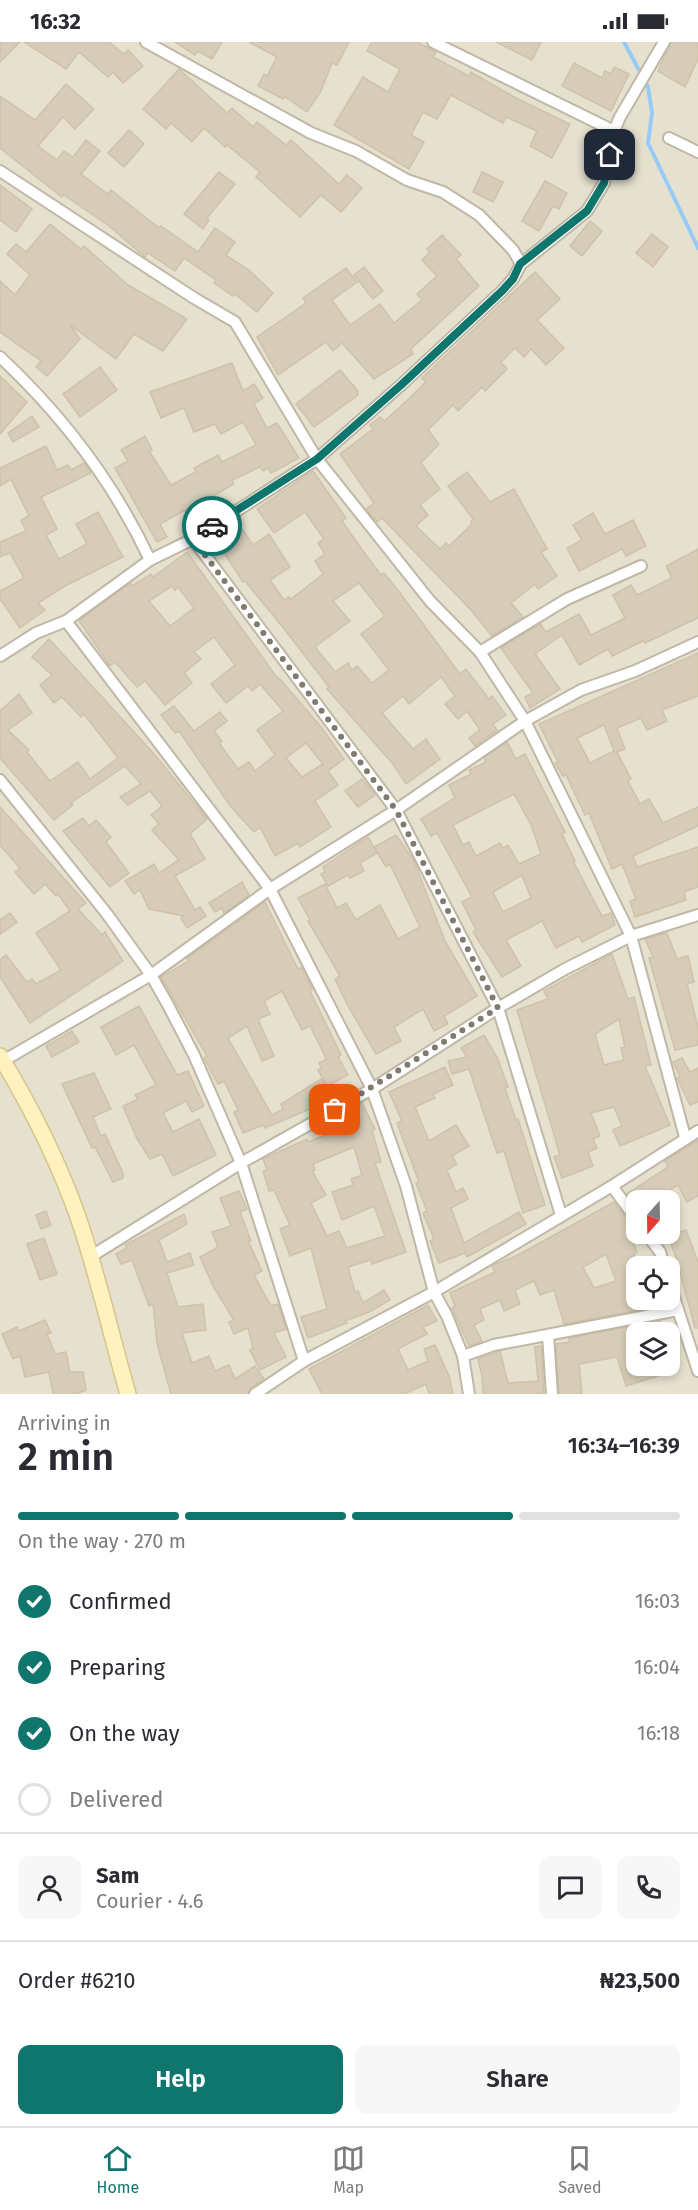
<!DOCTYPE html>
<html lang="en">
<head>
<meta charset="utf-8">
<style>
  :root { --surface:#fff; --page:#f7f7f7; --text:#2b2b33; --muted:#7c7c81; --line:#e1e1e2; --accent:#0f766e }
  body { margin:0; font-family:"Fira Sans",sans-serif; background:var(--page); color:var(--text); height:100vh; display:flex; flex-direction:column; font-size:22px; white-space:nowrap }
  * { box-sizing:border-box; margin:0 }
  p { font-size:20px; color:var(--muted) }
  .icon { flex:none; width:33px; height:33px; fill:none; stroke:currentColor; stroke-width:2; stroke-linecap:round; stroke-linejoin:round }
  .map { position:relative; height:1352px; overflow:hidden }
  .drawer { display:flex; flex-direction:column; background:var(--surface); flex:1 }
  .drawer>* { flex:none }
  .needle { width:39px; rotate:200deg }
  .controls { position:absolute; left:626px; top:1148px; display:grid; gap:12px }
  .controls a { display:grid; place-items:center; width:54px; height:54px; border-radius:12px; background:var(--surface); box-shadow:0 3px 9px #0003; font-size:30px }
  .pin { position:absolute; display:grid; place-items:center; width:51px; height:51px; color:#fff; margin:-26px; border-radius:12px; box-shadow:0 3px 9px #0006 }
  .courier { position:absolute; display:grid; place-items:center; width:60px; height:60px; margin:-30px; border:4px solid #0f766e; border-radius:50%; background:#fff; color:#222; box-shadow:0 2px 8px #0007 }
  .summary em { font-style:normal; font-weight:600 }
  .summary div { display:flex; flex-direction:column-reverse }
  .summary { display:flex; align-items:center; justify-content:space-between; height:102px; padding:0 18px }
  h1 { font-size:39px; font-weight:600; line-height:45px }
  .bar { display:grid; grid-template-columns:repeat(4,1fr); gap:9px 6px; align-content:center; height:72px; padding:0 18px }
  .bar i { height:8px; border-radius:4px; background:var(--line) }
  .bar .active { background:var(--accent) }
  .bar p { grid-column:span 4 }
  .line { display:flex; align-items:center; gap:15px; padding:0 18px; border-top:2px solid var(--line) }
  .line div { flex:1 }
  .round { display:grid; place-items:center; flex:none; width:63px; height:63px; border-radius:12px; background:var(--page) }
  ol { padding:0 18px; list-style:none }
  li { display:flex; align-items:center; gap:18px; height:66px }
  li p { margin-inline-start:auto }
  li .icon { padding:6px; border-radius:50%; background:var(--accent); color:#fff; stroke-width:4 }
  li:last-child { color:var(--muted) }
  li i { width:33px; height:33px; border:3px solid var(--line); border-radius:50% }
  .button { display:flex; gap:12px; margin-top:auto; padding:12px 18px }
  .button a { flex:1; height:69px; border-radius:12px; background:var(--accent); color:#fff; font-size:24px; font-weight:600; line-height:69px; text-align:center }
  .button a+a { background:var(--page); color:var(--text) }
  .status { display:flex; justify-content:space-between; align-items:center; height:42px; padding:0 30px; background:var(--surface); direction:ltr }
  .status svg { height:16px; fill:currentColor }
  .tab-bar { display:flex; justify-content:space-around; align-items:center; height:84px; border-top:2px solid var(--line); background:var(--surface); font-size:16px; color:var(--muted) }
  .tab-bar a { display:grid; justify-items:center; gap:3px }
  .tab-bar .active { color:var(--accent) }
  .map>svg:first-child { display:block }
  .residential { fill:#e6e0cf; fill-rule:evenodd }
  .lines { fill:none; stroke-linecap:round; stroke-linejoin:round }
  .stream { stroke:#98cbf4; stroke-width:4 }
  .building { fill:#d7ccb9; stroke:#cfc2a9; stroke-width:1.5; fill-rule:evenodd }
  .street-casing { stroke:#c0b8a6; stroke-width:14 }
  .secondary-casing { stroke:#d5c58d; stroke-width:18 }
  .street { stroke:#fff; stroke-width:10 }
  .secondary { stroke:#fff2be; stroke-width:15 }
  .done { stroke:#807b6f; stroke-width:6; stroke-dasharray:0 10.8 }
  .route { stroke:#0f766e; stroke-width:8 }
</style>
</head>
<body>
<div class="status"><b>16:32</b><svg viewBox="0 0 49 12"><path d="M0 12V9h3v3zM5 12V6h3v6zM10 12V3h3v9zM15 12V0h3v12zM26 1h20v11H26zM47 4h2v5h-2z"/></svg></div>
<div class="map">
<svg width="698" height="1352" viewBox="0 0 698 1352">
  <rect width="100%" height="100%" fill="#f2ede1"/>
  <path class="residential" d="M0 0H698V1352H0ZM636 1158H669V1191H636ZM636 1224H669V1257H636ZM636 1290H669V1323H636Z"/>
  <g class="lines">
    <path class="stream" d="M624 0 648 45 652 71 648 101 698 206"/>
  </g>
  <g class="building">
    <path d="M0 0H20L0 20Z"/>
    <path d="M24 0H109L124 12 128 8 143 24 123 41 113 30 108 35 79 10 66 27Z"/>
    <path d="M175 0H222L212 17 198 9 195 13Z"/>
    <path d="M249 0H349L337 23 332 21 321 49 307 70 284 54 283 57 258 44 264 32 267 34 277 15Z"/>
    <path d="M372 0H417L436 10 433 15 469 34 471 30 516 56 570 82 552 116 530 104 537 89 506 75 503 81 451 53 437 77 423 70 411 93 424 100 409 127 334 83 363 35 388 50 400 27 367 9Z"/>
    <path d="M496 0H541L532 18Z"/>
    <path d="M671 0H698V17L685 45 658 29Z"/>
    <path d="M574 21 602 36 605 29 611 32 614 25 629 32 611 69 562 44Z"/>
    <path d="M179 27 227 71 232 66 253 85 257 80 286 103 291 98 339 142 347 133 362 146 341 170 321 153 300 175 256 135 260 130 227 103 225 105 204 86 192 100 171 81 166 87 143 67Z"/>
    <path d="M66 42 94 67 75 87 63 75 38 104 57 118 64 109 73 115 86 98 100 109 81 132 108 152 111 148 159 186 161 184 198 210 215 186 235 200 226 213 250 229 273 251 257 270 235 252 233 254 214 241 216 238 184 216 175 229 148 211 145 215 109 184 64 153 62 155 0 106V54L35 78Z"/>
    <path d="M129 88 144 102 124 125 108 111Z"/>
    <path d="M219 130 235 142 207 176 209 178 203 187 184 172Z"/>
    <path d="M482 130 503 140 493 160 473 150Z"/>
    <path d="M545 139 567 151 559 167 553 164 539 189 522 179Z"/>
    <path d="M0 143 32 167 16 190 0 178Z"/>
    <path d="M590 179 602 189 582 214 570 204Z"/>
    <path d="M50 182 81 207 84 204 128 243 187 277 163 309 134 292 116 317 70 283 80 297 47 334 36 325 41 319 0 290V239L15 253 30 233 7 212 16 202 26 210Z"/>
    <path d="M652 192 668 205 653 225 636 211Z"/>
    <path d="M442 193 461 213 456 217 479 244 411 307 413 312 374 337 342 301 333 309 326 300 278 333 257 295 306 261 303 256 346 226 357 240 332 258 350 283 380 262 394 281 422 258 417 252 437 234 422 218 430 210 427 207Z"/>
    <path d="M364 225 383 249 373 257 354 233Z"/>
    <path d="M535 230 560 257 537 278 564 306 546 323 531 307 524 315 515 306 501 320 507 327 485 349 482 345 458 369 453 363 428 388 439 402 421 421 440 447 420 463 428 473 416 484 440 507 446 501 449 504 472 482 471 480 473 477 448 444 467 430 490 460 514 447 547 507 541 510 557 534 538 547 535 542 511 561 523 575 492 594 470 567 382 476 377 480 366 467 374 461 340 412 373 387 370 383 380 375 384 379 399 366 426 340 422 336Z"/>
    <path d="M232 321 243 349 254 342 263 356 254 362 267 386 277 381 299 416 271 431 268 426 263 429 260 425 232 438 234 442 209 456 214 463 190 477 185 468 160 482 167 495 157 500 115 426 128 419 121 408 145 394 152 408 149 409 171 443 196 430 194 426 218 413 222 420 256 403 243 380 221 392 215 382 194 390 184 366 161 376 150 350Z"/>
    <path d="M100 325 117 348 80 375 63 352Z"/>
    <path d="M340 328 358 349V353L314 385 296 362Z"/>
    <path d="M0 334 27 360 0 392Z"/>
    <path d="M32 374 39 385 13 400 8 391Z"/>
    <path d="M46 404 57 428 68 423 71 428 84 421 91 431 41 455 57 487 46 493 59 517 87 502 76 482 98 470 123 515 65 544 38 561 45 568 20 586 0 557V549L24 536 10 511 0 515V500L26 489 21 478 29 474 11 437 0 444V426Z"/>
    <path d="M313 429 346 476 342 479 363 509 381 533 384 531 400 551 460 632 466 627 489 657 492 654 506 673 493 682 497 688 475 704 469 696 480 688 467 669 458 677 445 662 455 654 441 635 409 662 403 654 382 671 413 707 426 697 440 717 406 742 393 722 327 647 329 645 285 588 245 539 243 540 213 493 236 478 253 503 269 492 290 525 270 538 284 558 289 555 291 557 323 532 315 519 325 512 318 501 324 497 305 470 274 491 257 467ZM359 541 385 574 361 592 389 628 372 641 357 624 352 628 348 621 335 630 315 605 350 579 333 559Z"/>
    <path d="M593 471 605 492 633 478 646 504 626 514 622 507 579 529 567 506 582 498 573 483Z"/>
    <path d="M698 507V576L645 601 643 599 612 614 608 607 579 623 562 593 535 612 560 647 530 666 525 655 533 651 501 606 540 582 546 590 579 572 591 593 625 576 613 553 631 543 637 553 672 536 666 524Z"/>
    <path d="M187 510 278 637 279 636 322 686 344 717 328 729 338 743 315 759 331 785 300 805 298 801 275 814 260 785 254 790 231 765 179 689 175 691 161 673 174 664 194 689 220 670 227 679 214 689 222 699 219 701 238 727 249 720 255 729 275 713 257 688 283 669 260 642 252 649 248 644 226 661 211 642 235 623 214 595 194 610 201 617 184 631 192 641 165 663 145 639 137 645 115 620 110 624 79 579 130 541 132 544 151 532 153 535ZM172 544 175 548 178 545 194 566 170 584 149 559ZM306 701 323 722 302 735 286 716Z"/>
    <path d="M49 597 155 713 207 777 190 792 205 817 175 834 195 868 200 865 206 874 187 886 181 876 184 874 149 867 140 848 134 852 125 839 154 822 159 831 179 818 152 788 159 782 151 773 162 764 150 749 128 763 120 755 141 742 125 724 71 761 73 763 54 778 0 716V669L19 652 32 671 8 688 29 708 27 710 50 739 78 720 90 737 118 716 84 672 81 675 62 655 54 661 40 643 52 633 32 615Z"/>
    <path d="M698 611V654L662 668 667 679 647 688 641 676 617 686 625 707 617 710 631 737 628 739 640 762 649 757 663 781 698 765V784L633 814 637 825 698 805V845L684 850 686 858 635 875 630 859 636 857 622 822 612 827 589 771 585 773 566 733 563 734 555 721 558 720 539 682ZM604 683 614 709 590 721 577 696Z"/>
    <path d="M507 700 516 717 525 712 565 790 562 792 575 819H573L602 874 611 871 615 883 582 900 579 894 556 906 542 879 506 898 521 924 502 935 473 890 476 888 462 860 472 855 437 791 431 794 421 777 455 756 449 743 471 732 469 728 486 720 484 716ZM514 752 531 783 541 812 519 822 508 803 503 806 500 801 476 814 469 800 463 803 453 783ZM522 833 531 856 503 870 493 850Z"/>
    <path d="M362 737 375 753 358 765 345 749Z"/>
    <path d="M0 765 86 861 78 867 102 893 105 890 123 919 30 981 0 935V918L6 913 27 940 32 937 36 942 61 928 36 891 70 869 58 852 56 854 45 842 34 852 15 830 20 826 0 803Z"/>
    <path d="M83 776 89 784 96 778 111 795 106 800 129 831 110 845 63 789Z"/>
    <path d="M396 793 414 819 445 899 477 954 444 974 448 982 434 989 423 967 394 985 401 999 376 1012 348 964 335 937 340 934 308 879 310 878 298 856 325 842 337 866 346 861 356 878 380 863 398 897 420 885 390 822 386 825 374 805Z"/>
    <path d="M368 795 377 811 360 821 364 829 350 836 348 833 328 844 321 832 325 830 323 825Z"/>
    <path d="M242 840 249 853 224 871 222 866 215 870 209 861Z"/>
    <path d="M265 860 298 927 301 925 312 947 310 949 341 1013 338 1015 348 1033 327 1044 318 1028 321 1026 319 1021 326 1018 325 1014 310 984 302 988 282 949 264 959 270 972 258 977 274 1014 262 1019 247 984 228 996 272 1073 283 1067 281 1062 321 1037 327 1046 308 1058 312 1066 265 1086 263 1083 243 1091 234 1070 238 1068 224 1039 218 1042 204 1016 207 1014 161 935 189 919 187 916Z"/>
    <path d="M10 871 17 880 0 892V878Z"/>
    <path d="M667 891 677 917 688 914 694 940 687 942 698 985V1003L675 1008 649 916 653 915 645 897Z"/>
    <path d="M612 912 628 957 634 955 651 1023 645 1024 670 1083 620 1104 613 1088 622 1084 614 1065 591 1071 600 1094 593 1097 597 1106 588 1110 593 1124 562 1136 554 1115 560 1113 517 968 548 957 544 949ZM619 977 625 1005 621 1006 624 1018 604 1023 595 992Z"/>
    <path d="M139 964 177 1033 188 1029 204 1064 192 1070 186 1059 163 1071 173 1090 199 1077 216 1113 173 1134 162 1112 150 1117 137 1097 123 1064 138 1057 135 1053 156 1043 134 1003 116 1013 101 985Z"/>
    <path d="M72 989 79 1000 52 1015 46 1004Z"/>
    <path d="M484 993 498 1017 508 1045 505 1046 516 1078 518 1077 545 1163 523 1171 504 1109 497 1111 469 1027 452 1032 448 1019 467 1015 461 1006Z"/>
    <path d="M682 1016 690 1030 698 1026V1060L690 1063 677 1036 680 1035 673 1020Z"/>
    <path d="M445 1025 453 1043 433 1052 435 1056 415 1065 429 1099 456 1083 469 1104 452 1114 457 1122 447 1128 456 1150 463 1146 468 1157 451 1166 464 1201 519 1170 526 1182 467 1215 465 1211 439 1221 430 1199 434 1197 423 1171 427 1169 416 1141 419 1140 397 1081 402 1079 389 1050Z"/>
    <path d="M94 1031 111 1067 93 1075 101 1094 105 1092 123 1131V1136L113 1140 95 1105 92 1106 62 1042Z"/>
    <path d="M362 1061 375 1087 372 1088 381 1120 375 1121 406 1210 372 1222 371 1218 348 1225 355 1250 358 1249 363 1261 384 1248 390 1258 369 1270 345 1279 347 1281 308 1296 301 1275 327 1267 311 1206 290 1214 280 1187 290 1183 274 1148 269 1149 263 1129 267 1128 263 1117 307 1097 308 1100 328 1092 327 1090 352 1078 349 1069ZM354 1105 362 1133 351 1137 353 1143 332 1150 342 1178 374 1164 385 1194 347 1206 339 1189 327 1194 311 1161 326 1153 312 1129 315 1128 313 1122Z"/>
    <path d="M698 1098V1154L687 1160 678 1143 652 1158H636V1164L627 1152 668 1125 665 1119Z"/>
    <path d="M239 1149 247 1167 240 1170 251 1199H248L262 1229 254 1233 271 1264 278 1262 286 1287 274 1291 286 1315 260 1328 250 1308 253 1306 248 1286 234 1292 229 1280 234 1278 214 1246 200 1215 218 1205 212 1190 231 1184 220 1156Z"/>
    <path d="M614 1160 628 1179 625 1181 637 1210 634 1212 638 1224H636V1257H654L656 1265 564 1282 554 1248 540 1253 534 1239 515 1248 520 1262 504 1269 500 1258 480 1267 484 1278 474 1283 482 1299 469 1304 452 1266 455 1264 450 1251 495 1230 492 1224 518 1213ZM606 1212 616 1239 594 1246 583 1225Z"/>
    <path d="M46 1169 51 1183 41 1187 36 1173Z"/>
    <path d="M184 1172 187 1182 159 1198 167 1220 190 1211 194 1223 167 1231 178 1265 203 1262 206 1288 182 1291 192 1321 209 1314 215 1329 229 1323 235 1337 255 1324 264 1337 250 1346 248 1352H171L157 1301 153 1262 149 1264 132 1218 121 1222 116 1212 127 1206 125 1203Z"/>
    <path d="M686 1188 698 1220V1286H695L676 1215 668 1194Z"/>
    <path d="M44 1196 57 1232 40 1238 27 1202Z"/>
    <path d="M428 1263 437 1279 423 1285 427 1292 398 1307 408 1328 428 1319 424 1307 435 1303 449 1334 453 1352H429L426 1342 404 1352H322L309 1327Z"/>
    <path d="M45 1278 51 1291 47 1292 55 1312 66 1310 70 1330H83L86 1348 76 1352H53L49 1330 25 1335 20 1314 13 1317 2 1292 17 1285 19 1289Z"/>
    <path d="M660 1279 662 1290H629L636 1323H658L661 1333 626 1344 617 1315 579 1322 582 1352H559L556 1302 570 1300 569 1296Z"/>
    <path d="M541 1304 544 1352H483L482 1334 478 1317 500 1309 508 1341 538 1339 535 1305Z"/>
  </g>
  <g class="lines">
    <g class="street-casing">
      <g id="street">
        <path d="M146 0 311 91 356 109 407 138 443 150 479 173 513 208 521 222"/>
        <path d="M433 0 614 89"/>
        <path d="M669 96 698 110"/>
        <path d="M0 129 194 256 235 280 317 417 430 559 480 610 525 679 631 894 685 1095"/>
        <path d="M0 315C62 373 114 441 150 518"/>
        <path d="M193 497 396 768 498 966 561 1173"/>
        <path d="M66 579 270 847 372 1047 406 1144 434 1250 447 1274 463 1314 469 1352"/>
        <path d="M480 610 567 557 641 524"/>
        <path d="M0 614 36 591 66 579 150 518 193 497 317 417 401 343 502 249 513 237 521 222 587 169 604 141 614 89 620 75 664 0"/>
        <path d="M0 738 107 872 151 933 168 963 194 1013 241 1121 304 1319"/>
        <path d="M3 1019 151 933 270 847 396 768 525 679 581 648 635 629 698 600"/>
        <path d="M612 1144 636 1177"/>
        <path d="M646 1191 660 1210 664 1224"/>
        <path d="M90 1215 241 1121 372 1047 498 966 565 927 631 894 698 873"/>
        <path d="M669 1240 698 1329"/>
        <path d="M548 1293 552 1352"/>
        <path d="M463 1314 494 1303 678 1268"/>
        <path d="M255 1352 304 1319 434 1250 612 1144 698 1089"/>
      </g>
    </g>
    <g class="secondary-casing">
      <path id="secondary" d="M0 1014C31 1065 58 1119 78 1175 98 1233 111 1293 128 1352"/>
    </g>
    <use href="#street" class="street"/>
    <use href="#secondary" class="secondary"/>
  </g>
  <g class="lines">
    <path class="done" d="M212 484 193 497 396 768 498 966 335 1068"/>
    <path class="route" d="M212 484 317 417 401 343 502 249 513 237 520 222 587 169 604 141 610 113"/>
  </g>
</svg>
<div class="controls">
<a><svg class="needle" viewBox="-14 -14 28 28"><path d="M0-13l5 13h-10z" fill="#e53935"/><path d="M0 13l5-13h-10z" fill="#7c7c81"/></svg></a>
<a><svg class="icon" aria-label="locate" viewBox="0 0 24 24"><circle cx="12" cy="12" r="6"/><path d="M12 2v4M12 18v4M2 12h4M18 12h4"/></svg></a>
<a><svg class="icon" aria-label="layers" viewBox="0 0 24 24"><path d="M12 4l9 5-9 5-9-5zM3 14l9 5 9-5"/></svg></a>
</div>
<div class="pin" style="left:335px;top:1068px;background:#ea580c"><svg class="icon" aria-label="bag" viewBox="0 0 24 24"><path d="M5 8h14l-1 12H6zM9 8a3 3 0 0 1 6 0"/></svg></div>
<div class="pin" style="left:610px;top:113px;background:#1f2937"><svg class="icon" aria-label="home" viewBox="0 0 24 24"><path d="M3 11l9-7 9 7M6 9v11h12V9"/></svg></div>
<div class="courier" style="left:212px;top:484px"><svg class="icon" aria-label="car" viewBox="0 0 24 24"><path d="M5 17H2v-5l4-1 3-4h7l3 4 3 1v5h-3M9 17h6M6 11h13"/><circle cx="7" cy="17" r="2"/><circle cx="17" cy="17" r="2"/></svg></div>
</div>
<section class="drawer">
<div class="summary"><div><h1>2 min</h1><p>Arriving in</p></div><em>16:34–16:39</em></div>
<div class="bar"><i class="active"></i><i class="active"></i><i class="active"></i><i></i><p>On the way · 270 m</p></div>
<ol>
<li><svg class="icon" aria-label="check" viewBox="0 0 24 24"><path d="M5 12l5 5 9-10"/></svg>Confirmed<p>16:03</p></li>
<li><svg class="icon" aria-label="check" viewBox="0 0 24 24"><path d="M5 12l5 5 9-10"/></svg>Preparing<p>16:04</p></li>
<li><svg class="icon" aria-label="check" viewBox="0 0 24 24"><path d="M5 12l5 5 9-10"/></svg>On the way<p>16:18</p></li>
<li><i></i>Delivered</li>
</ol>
<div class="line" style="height:108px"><a class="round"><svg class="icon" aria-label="person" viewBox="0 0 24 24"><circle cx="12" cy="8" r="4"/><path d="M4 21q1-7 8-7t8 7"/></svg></a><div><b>Sam</b><p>Courier · 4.6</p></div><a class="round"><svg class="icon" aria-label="chat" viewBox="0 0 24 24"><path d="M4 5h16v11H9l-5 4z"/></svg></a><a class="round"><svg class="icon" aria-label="phone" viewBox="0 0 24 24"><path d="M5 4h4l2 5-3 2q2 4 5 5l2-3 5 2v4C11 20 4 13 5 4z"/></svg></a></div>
<div class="line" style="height:78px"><div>Order #6210</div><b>₦23,500</b></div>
<div class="button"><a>Help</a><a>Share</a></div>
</section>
<nav class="tab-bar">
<a class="active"><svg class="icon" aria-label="home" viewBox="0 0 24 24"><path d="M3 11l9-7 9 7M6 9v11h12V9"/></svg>Home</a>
<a><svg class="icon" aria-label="map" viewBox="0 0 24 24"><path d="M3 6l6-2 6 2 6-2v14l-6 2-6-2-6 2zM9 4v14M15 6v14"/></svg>Map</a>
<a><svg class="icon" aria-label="saved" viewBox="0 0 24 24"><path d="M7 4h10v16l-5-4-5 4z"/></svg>Saved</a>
</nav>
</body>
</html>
